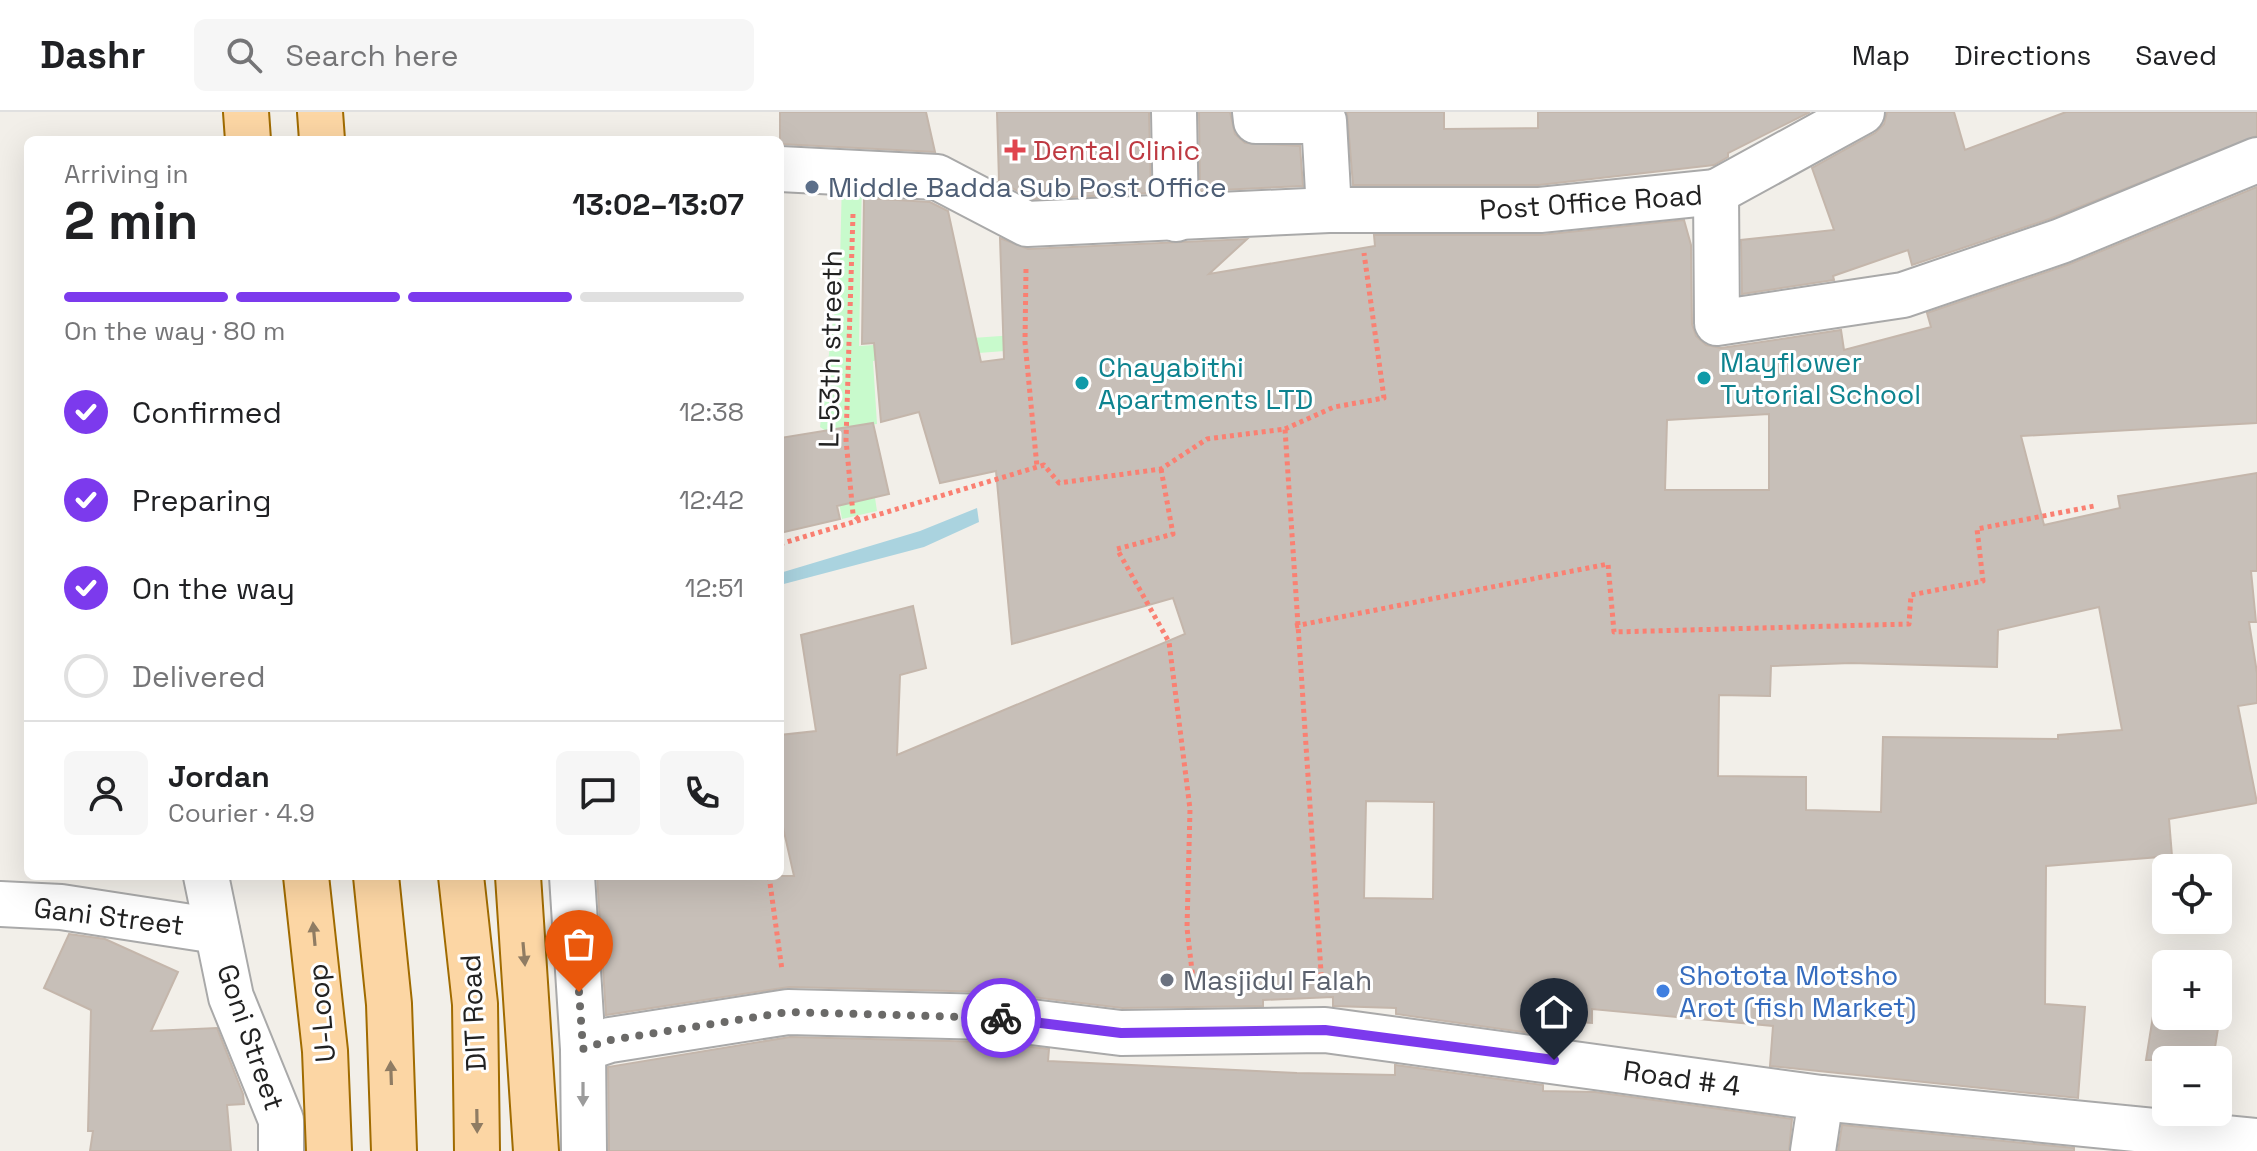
<!DOCTYPE html>
<html lang="en">
<head>
<meta charset="utf-8">
<style>
  :root { --surface:#fff; --page:#f6f6f6; --text:#202124; --muted:#757577; --line:#e0e0e0; --accent:#7c3aed }
  body { margin:0; font-family:"Space Grotesk",sans-serif; background:var(--page); color:var(--text); height:100vh; display:flex; flex-direction:column; font-size:30px; white-space:nowrap }
  * { box-sizing:border-box; margin:0 }
  p { font-size:26px; color:var(--muted) }
  .icon { flex:none; width:44px; height:44px; fill:none; stroke:currentColor; stroke-width:2; stroke-linecap:round; stroke-linejoin:round }
  .map { position:relative; flex:1; overflow:hidden }
  .details { position:absolute; left:24px; top:24px; width:760px; height:744px; display:flex; flex-direction:column; background:var(--surface); border-radius:12px; box-shadow:0 8px 32px #0002 }
  .details>* { flex:none }
  .buttons { position:absolute; left:2152px; top:742px; display:grid; gap:16px }
  .buttons a { display:grid; place-items:center; width:80px; height:80px; border-radius:12px; background:var(--surface); box-shadow:0 8px 32px #0002; font-size:40px }
  .pin { position:absolute; display:grid; place-items:center; width:68px; height:68px; color:#fff; margin:-82px -34px; border-radius:50% 50% 50% 0; rotate:-45deg; box-shadow:0 0 8px #0007 }
  .pin .icon { rotate:45deg }
  .courier { position:absolute; display:grid; place-items:center; width:80px; height:80px; margin:-40px; border:6px solid #7c3aed; border-radius:50%; background:#fff; color:#222; box-shadow:0 2px 10px #0007 }
  .overview em { font-style:normal; font-weight:700 }
  .overview div { display:flex; flex-direction:column-reverse }
  .overview { display:flex; align-items:center; justify-content:space-between; height:136px; padding:0 40px }
  h1 { font-size:52px; font-weight:700; line-height:60px }
  .bar { display:grid; grid-template-columns:repeat(4,1fr); gap:12px 8px; align-content:center; height:96px; padding:0 40px }
  .bar i { height:10px; border-radius:6px; background:var(--line) }
  .bar .current { background:var(--accent) }
  .bar p { grid-column:span 4 }
  .line { display:flex; align-items:center; gap:20px; padding:0 40px; border-top:2px solid var(--line) }
  .line div { flex:1 }
  .round { display:grid; place-items:center; flex:none; width:84px; height:84px; border-radius:12px; background:var(--page) }
  ol { padding:0 40px; list-style:none }
  li { display:flex; align-items:center; gap:24px; height:88px }
  li p { margin-inline-start:auto }
  li .icon { padding:8px; border-radius:50%; background:var(--accent); color:#fff; stroke-width:4 }
  li:last-child { color:var(--muted) }
  li i { width:44px; height:44px; border:4px solid var(--line); border-radius:50% }
  header { display:flex; align-items:center; gap:48px; box-sizing:border-box; height:112px; padding:0 40px; background:var(--surface); border-bottom:2px solid var(--line) }
  header strong { font-size:38px }
  nav { display:flex; gap:44px; margin-inline-start:auto; font-size:28px }
  .search { width:560px; height:72px; background:var(--page); display:flex; align-items:center; gap:20px; box-sizing:border-box; padding:0 28px; border-radius:12px; color:var(--muted); font-size:30px }
  .map>svg:first-child { display:block }
  .park { fill:#c8facc }
  .water { fill:#aad3df }
  .building { fill:#c7bfb8; stroke:#c4b6ab; stroke-width:2; fill-rule:evenodd }
  .lines { fill:none; stroke-linecap:round; stroke-linejoin:round }
  .minor-casing { stroke:#a9a9a9; stroke-width:48 }
  .tertiary-casing { stroke:#a9a9a9; stroke-width:48 }
  .primary-casing { stroke:#a06b00; stroke-width:48 }
  .path { stroke:#fa8072; stroke-width:5; stroke-dasharray:4 4; stroke-linecap:butt }
  .minor { stroke:#fff; stroke-width:44 }
  .tertiary { stroke:#fff; stroke-width:44 }
  .primary { stroke:#fcd6a4; stroke-width:44 }
  .oneway { fill:#8f7c63 }
  .oneway2 { fill:#9c9c9c }
  .done { stroke:#6b6a68; stroke-width:8; stroke-dasharray:0 14.4 }
  .route { stroke:#7c3aed; stroke-width:10 }
  .health-dot { fill:#e0444e; stroke:#fff; stroke-width:3 }
  .service-dot { fill:#5c6f8a; stroke:#fff; stroke-width:3 }
  .culture-dot { fill:#0f9aa8; stroke:#fff; stroke-width:3 }
  .worship-dot { fill:#6b7280; stroke:#fff; stroke-width:3 }
  .shop-dot { fill:#3f7fe0; stroke:#fff; stroke-width:3 }
  .labels { text-anchor:middle; dominant-baseline:central; stroke-width:6; stroke-linejoin:round; paint-order:stroke }
  .health-label { font-size:28px; fill:#be3a42; stroke:#fff; text-anchor:start }
  .service-label { font-size:28px; fill:#4e5e75; stroke:#fff; text-anchor:start }
  .street-label { font-size:28px; fill:#222; stroke:#fff }
  .culture-label { font-size:28px; fill:#0d838f; stroke:#fff; text-anchor:start }
  .shop-label { font-size:28px; fill:#366cbe; stroke:#fff; text-anchor:start }
  .worship-label { font-size:28px; fill:#5b616d; stroke:#fff; text-anchor:start }
</style>
</head>
<body>
<header>
<strong>Dashr</strong>
<div class="search"><svg class="icon" aria-label="search" viewBox="0 0 24 24"><circle cx="10" cy="10" r="6"/><path d="M15 15l6 6"/></svg>Search here</div>
<nav><a>Map</a><a>Directions</a><a>Saved</a></nav>
</header>
<div class="map">
<svg width="2257" height="1039" viewBox="0 0 2257 1039">
  <rect width="100%" height="100%" fill="#f2efe9"/>
  <path class="park" d="M842 66 862 67 859 234 1015 223 1019 238 873 249 877 312 864 313 877 399 842 407 826 319 820 315 840 152Z"/>
  <path class="water" d="M977 396 979 410 924 435 780 473V461L920 419Z"/>
  <g class="building">
    <path d="M780 0H926L935 40 780 32Z"/>
    <path d="M997 0H1149L1151 81 1033 87 999 69Z"/>
    <path d="M1199 0H1230L1235 22 1245 31 1300 34 1303 74 1200 79Z"/>
    <path d="M1347 0H1444V17L1538 16V0H1810L1728 41V45L1714 53 1539 73H1353Z"/>
    <path d="M1887 0H1954L1965 38 2066 0H2257V24L2052 106 1912 153 1908 138 1833 164 1834 168 1742 182 1741 128 1834 118 1812 56 1875 21 1884 12Z"/>
    <path d="M2257 75V311L2021 324 2044 413 2120 396 2118 384 2257 361V459H2251L2256 510H2249L2257 561V591L2238 594 2257 691 2169 707 2172 744 2046 754 2045 892 2085 895 2078 986 1770 954 1773 914 1592 897V911L1543 908V923L1396 902V896L1333 894V885L1263 888V894L1122 896 991 880 789 875 606 903 597 764H794L780 702V623L816 619 801 523 913 494 926 556 900 563 897 643 1185 522 1173 486 1012 532 996 359 940 371 919 300 881 310 874 231 862 232 864 86 930 90 948 99 981 250 1004 247 1000 126 1028 137 1247 127 1209 162 1375 134 1374 123H1540L1684 108 1691 133 1692 212 1696 224 1706 233 1721 236 1841 218 1844 238 1931 215 1927 201 2070 152ZM1769 302V378H1665L1667 308ZM2099 495 2122 618 2058 623V627L1883 625 1881 700 1806 698V665L1718 664 1719 583 1770 584 1771 554 1851 551 1997 555 1998 518ZM1366 689 1434 690 1433 787 1364 786Z"/>
    <path d="M873 311 889 382 837 394 840 407 780 421V326Z"/>
    <path d="M69 822 105 827 178 860 151 919 217 916 243 982 244 992 227 993 231 1039H90L93 1019H88L91 898 44 876Z"/>
    <path d="M2153 904H2220L2213 948H2146Z"/>
    <path d="M790 925 988 930 1049 937 1048 949 1297 961 1395 963V953L1543 973V979L1595 980 1792 1007 1789 1039H609L608 955Z"/>
    <path d="M1842 1013 2074 1036V1039H1838Z"/>
  </g>
  <g class="lines">
    <g class="minor-casing">
      <g id="minor">
        <path d="M1174 0 1176 107"/>
        <path d="M1255 0 1256 9H1324L1329 98"/>
        <path d="M780 57 937 65 1027 112 1329 98H1540L1716 80 1717 211 1903 183 2061 129 2257 48"/>
        <path d="M1716 80 1862 0"/>
        <path d="M0 792 61 795 217 819"/>
        <path d="M583 937 610 928 788 900 990 905 1121 921 1325 918 1821 986 2257 1029"/>
        <path d="M1813 1039 1821 986"/>
      </g>
    </g>
    <g class="tertiary-casing">
      <g id="tertiary">
        <path d="M206 764 231 885 281 1008V1039"/>
        <path d="M572 764 583 937 584 1039"/>
      </g>
    </g>
    <g class="primary-casing">
      <g id="primary">
        <path d="M246 0 248 28"/>
        <path d="M320 0 322 28"/>
        <path d="M306 764 325 939 329 1039"/>
        <path d="M376 764 389 892 394 1039"/>
        <path d="M461 764 475 892 477 1039"/>
        <path d="M518 764 536 1039"/>
      </g>
    </g>
    <g class="path">
      <path d="M853 102 846 328 853 402 860 409"/>
      <path d="M1026 157 1025 230 1037 355"/>
      <path d="M1285 317 1334 295 1384 286 1364 141"/>
      <path d="M1161 357 1173 422 1117 437 1169 530 1190 697 1187 816 1194 876"/>
      <path d="M780 432 1044 353 1059 371 1161 357 1207 327 1285 317 1322 875"/>
      <path d="M1295 514 1608 452 1614 520 1909 512 1911 483 1983 469 1977 417 2094 394"/>
      <path d="M769 764 782 858"/>
    </g>
    <use href="#minor" class="minor"/>
    <use href="#tertiary" class="tertiary"/>
    <use href="#primary" class="primary"/>
  </g>
  <defs><path id="oneway-solid" d="M-6-.8H1V-3.2L6.5 0L1 3.2V.8H-6Z" transform="scale(2)"/></defs>
  <g class="oneway">
    <use href="#oneway-solid" transform="translate(314 822) rotate(-95)"/>
    <use href="#oneway-solid" transform="translate(524 842) rotate(85)"/>
    <use href="#oneway-solid" transform="translate(391 961) rotate(-92)"/>
    <use href="#oneway-solid" transform="translate(477 1009) rotate(89)"/>
  </g>
  <use class="oneway2" href="#oneway-solid" transform="translate(583 982) rotate(90)"/>
  <g class="lines">
    <path class="done" d="M579 880 583 937 610 928 788 900 1001 906"/>
    <path class="route" d="M1001 906 1121 921 1325 918 1554 948"/>
  </g>
  <path class="health-dot" d="M1011 26h8v8h8v8h-8v8h-8v-8h-8v-8h8z"/>
  <circle class="service-dot" cx="812" cy="75" r="8"/>
  <g class="culture-dot">
    <circle cx="1704" cy="266" r="8"/>
    <circle cx="1082" cy="271" r="8"/>
  </g>
  <circle class="worship-dot" cx="1167" cy="868" r="8"/>
  <circle class="shop-dot" cx="1663" cy="879" r="8"/>
  <g class="labels">
    <g class="health-label">
      <text x="1033" y="38">Dental Clinic</text>
    </g>
    <g class="service-label">
      <text x="828" y="75">Middle Badda Sub Post Office</text>
    </g>
    <g class="street-label">
      <text transform="translate(1591 90) rotate(-4)">Post Office Road</text>
      <text transform="translate(830 237) rotate(-89)">L-53th streeth</text>
      <text transform="translate(109 804) rotate(7)">Gani Street</text>
      <text transform="translate(321 901) rotate(-95)">U-Loop</text>
      <text transform="translate(473 901) rotate(-93)">DIT Road</text>
      <text transform="translate(251 925) rotate(71)">Goni Street</text>
      <text transform="translate(1682 966) rotate(8)">Road # 4</text>
    </g>
    <g class="culture-label">
      <text x="1720" y="250">Mayflower<tspan x="1720" dy="32">Tutorial School</tspan></text>
      <text x="1098" y="255">Chayabithi<tspan x="1098" dy="32">Apartments LTD</tspan></text>
    </g>
    <g class="shop-label">
      <text x="1679" y="863">Shotota Motsho<tspan x="1679" dy="32">Arot (fish Market)</tspan></text>
    </g>
    <g class="worship-label">
      <text x="1183" y="868">Masjidul Falah</text>
    </g>
  </g>
</svg>
<div class="buttons">
<a><svg class="icon" aria-label="locate" viewBox="0 0 24 24"><circle cx="12" cy="12" r="6"/><path d="M12 2v4M12 18v4M2 12h4M18 12h4"/></svg></a>
<a>+</a>
<a>−</a>
</div>
<div class="pin" style="left:579px;top:880px;background:#ea580c"><svg class="icon" aria-label="bag" viewBox="0 0 24 24"><path d="M5 8h14l-1 12H6zM9 8a3 3 0 0 1 6 0"/></svg></div>
<div class="pin" style="left:1554px;top:948px;background:#1f2937"><svg class="icon" aria-label="home" viewBox="0 0 24 24"><path d="M3 11l9-7 9 7M6 9v11h12V9"/></svg></div>
<div class="courier" style="left:1001px;top:906px"><svg class="icon" aria-label="bike" viewBox="0 0 24 24"><circle cx="6" cy="16" r="4"/><circle cx="18" cy="16" r="4"/><path d="M6 16l4-8h5l3 8M10 8l3 8H6M13 5h3"/></svg></div>
<section class="details">
<div class="overview"><div><h1>2 min</h1><p>Arriving in</p></div><em>13:02–13:07</em></div>
<div class="bar"><i class="current"></i><i class="current"></i><i class="current"></i><i></i><p>On the way · 80 m</p></div>
<ol>
<li><svg class="icon" aria-label="check" viewBox="0 0 24 24"><path d="M5 12l5 5 9-10"/></svg>Confirmed<p>12:38</p></li>
<li><svg class="icon" aria-label="check" viewBox="0 0 24 24"><path d="M5 12l5 5 9-10"/></svg>Preparing<p>12:42</p></li>
<li><svg class="icon" aria-label="check" viewBox="0 0 24 24"><path d="M5 12l5 5 9-10"/></svg>On the way<p>12:51</p></li>
<li><i></i>Delivered</li>
</ol>
<div class="line" style="height:144px"><a class="round"><svg class="icon" aria-label="person" viewBox="0 0 24 24"><circle cx="12" cy="8" r="4"/><path d="M4 21q1-7 8-7t8 7"/></svg></a><div><b>Jordan</b><p>Courier · 4.9</p></div><a class="round"><svg class="icon" aria-label="chat" viewBox="0 0 24 24"><path d="M4 5h16v11H9l-5 4z"/></svg></a><a class="round"><svg class="icon" aria-label="phone" viewBox="0 0 24 24"><path d="M5 4h4l2 5-3 2q2 4 5 5l2-3 5 2v4C11 20 4 13 5 4z"/></svg></a></div>
</section>
</div>
</body>
</html>
